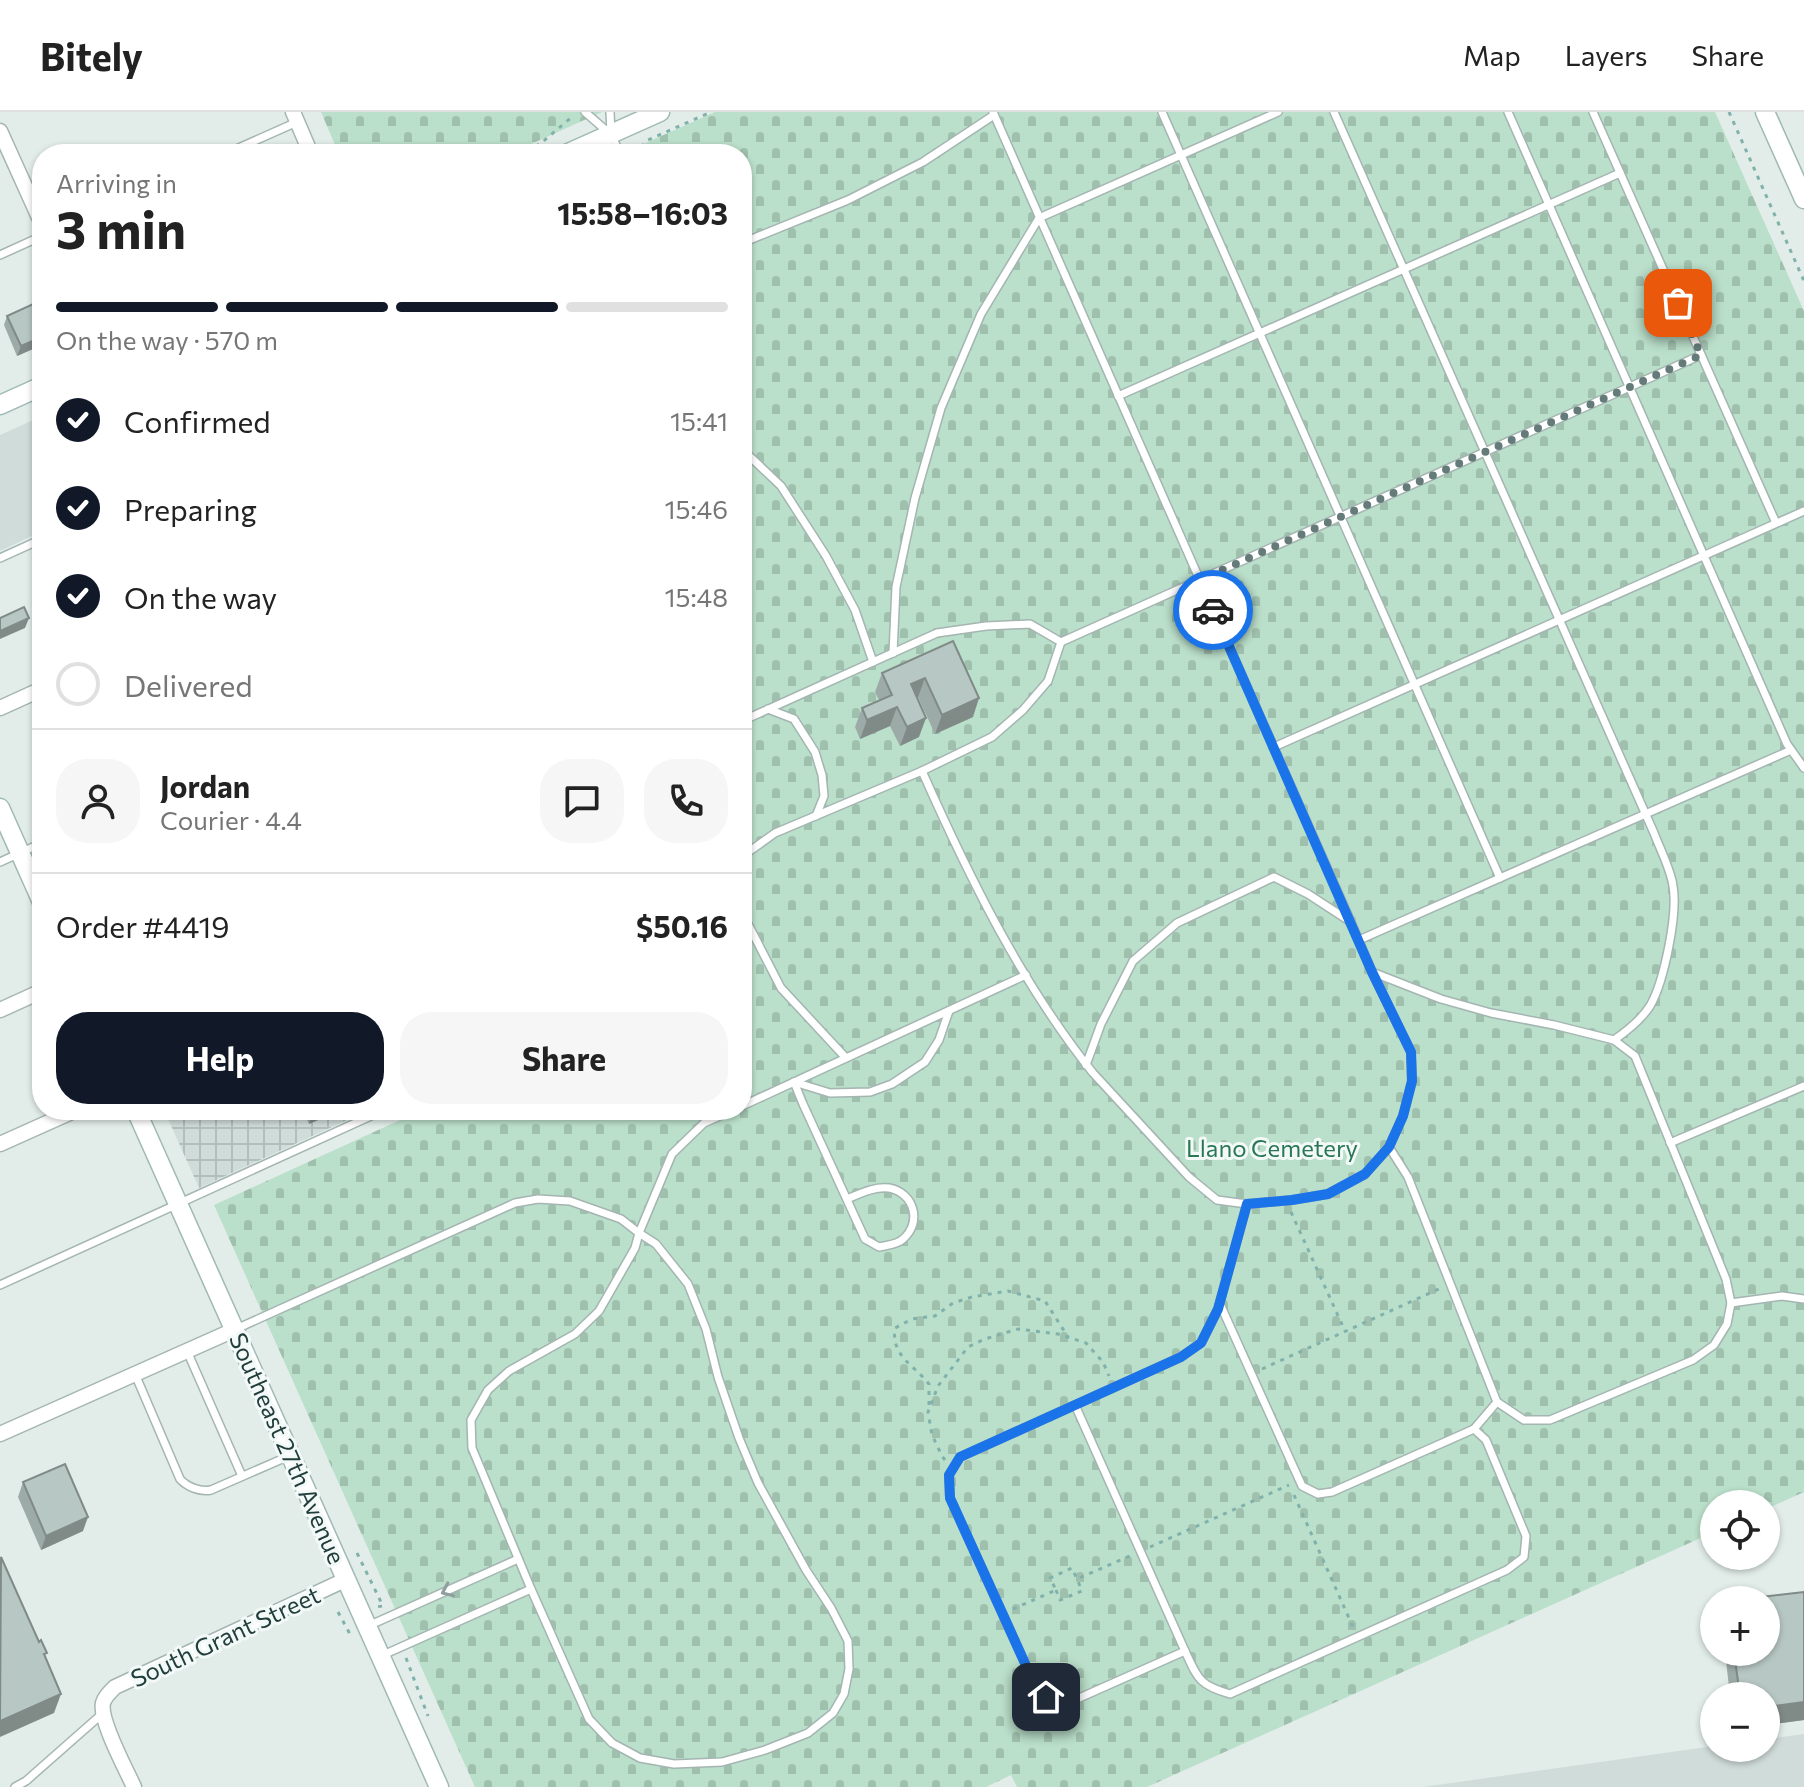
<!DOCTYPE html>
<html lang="en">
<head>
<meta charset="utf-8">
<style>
  :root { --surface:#fff; --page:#f6f6f6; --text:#222; --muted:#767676; --line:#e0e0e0; --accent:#111827 }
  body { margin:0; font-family:Commissioner,sans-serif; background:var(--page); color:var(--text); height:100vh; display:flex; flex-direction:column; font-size:30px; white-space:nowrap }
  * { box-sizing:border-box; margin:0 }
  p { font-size:26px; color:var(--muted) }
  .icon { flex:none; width:44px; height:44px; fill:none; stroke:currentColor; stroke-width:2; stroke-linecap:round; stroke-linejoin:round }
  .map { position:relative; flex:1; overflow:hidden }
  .drawer { position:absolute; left:32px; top:32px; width:720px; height:976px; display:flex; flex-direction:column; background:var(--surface); border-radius:32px; box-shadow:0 2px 6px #0004 }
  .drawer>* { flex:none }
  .controls { position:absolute; left:1700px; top:1378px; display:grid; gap:16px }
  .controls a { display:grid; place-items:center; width:80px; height:80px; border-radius:50%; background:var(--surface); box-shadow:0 2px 6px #0004; font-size:40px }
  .pin { position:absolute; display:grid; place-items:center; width:68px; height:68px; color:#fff; margin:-34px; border-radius:16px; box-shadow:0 4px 12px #0006 }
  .courier { position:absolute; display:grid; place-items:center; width:80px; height:80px; margin:-40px; border:6px solid #1a73e8; border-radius:50%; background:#fff; color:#222; box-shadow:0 2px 10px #0007 }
  .headline em { font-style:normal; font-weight:700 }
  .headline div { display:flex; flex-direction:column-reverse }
  .headline { display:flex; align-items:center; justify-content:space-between; height:136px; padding:0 24px }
  h1 { font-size:52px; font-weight:700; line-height:60px }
  .bar { display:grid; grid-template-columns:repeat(4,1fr); gap:12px 8px; align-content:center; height:96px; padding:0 24px }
  .bar i { height:10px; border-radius:6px; background:var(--line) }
  .bar .on { background:var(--accent) }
  .bar p { grid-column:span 4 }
  .line { display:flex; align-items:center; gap:20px; padding:0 24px; border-top:2px solid var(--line) }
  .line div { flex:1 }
  .round { display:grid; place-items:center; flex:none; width:84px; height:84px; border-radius:32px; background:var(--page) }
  ol { padding:0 24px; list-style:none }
  li { display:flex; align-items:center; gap:24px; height:88px }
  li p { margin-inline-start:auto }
  li .icon { padding:8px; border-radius:50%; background:var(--accent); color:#fff; stroke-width:4 }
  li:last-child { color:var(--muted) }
  li i { width:44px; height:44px; border:4px solid var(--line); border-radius:50% }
  .action { display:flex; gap:16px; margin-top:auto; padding:16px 24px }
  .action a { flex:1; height:92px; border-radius:32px; background:var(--accent); color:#fff; font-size:32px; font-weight:700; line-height:92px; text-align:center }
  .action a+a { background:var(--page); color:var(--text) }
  header { display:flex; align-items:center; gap:48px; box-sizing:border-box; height:112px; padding:0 40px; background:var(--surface); border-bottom:2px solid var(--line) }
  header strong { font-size:38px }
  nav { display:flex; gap:44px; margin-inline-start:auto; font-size:28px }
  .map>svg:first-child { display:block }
  .built { fill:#d0dcd9 }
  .industrial { fill:url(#industrial-grid) }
  .cemetery { fill:url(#cemetery-stones) }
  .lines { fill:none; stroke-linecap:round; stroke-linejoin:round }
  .lane-casing { stroke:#a4b5b2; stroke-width:10 }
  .street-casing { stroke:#a4b5b2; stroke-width:17 }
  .secondary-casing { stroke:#9fb9b4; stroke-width:21 }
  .path { stroke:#81b1ab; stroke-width:3; stroke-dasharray:4 6; stroke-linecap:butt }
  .lane { stroke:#fff; stroke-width:7 }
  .street { stroke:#fff; stroke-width:14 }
  .secondary { stroke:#fff; stroke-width:18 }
  .wall { fill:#9daba8 }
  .shaded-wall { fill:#808b88 }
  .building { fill:#b7c7c3; stroke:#808b88; stroke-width:2 }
  .oneway { stroke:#909e9e }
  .done { stroke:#657b79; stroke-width:8; stroke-dasharray:0 14.4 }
  .route { stroke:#1a73e8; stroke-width:10 }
  .labels { text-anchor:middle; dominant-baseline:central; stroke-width:6; stroke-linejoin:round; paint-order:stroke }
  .park-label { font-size:24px; fill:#297756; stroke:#f2f9f7 }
  .street-label { font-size:24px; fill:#213e3c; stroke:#f2f9f7 }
</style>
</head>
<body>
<header>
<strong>Bitely</strong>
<nav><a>Map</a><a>Layers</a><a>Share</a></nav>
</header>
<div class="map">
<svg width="1804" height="1675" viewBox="0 0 1804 1675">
  <defs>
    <pattern id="industrial-grid" width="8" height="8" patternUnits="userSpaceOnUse" patternTransform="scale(2)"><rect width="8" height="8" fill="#d0dcd9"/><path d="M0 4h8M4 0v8" fill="none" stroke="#b2bebb"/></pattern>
    <pattern id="cemetery-stones" width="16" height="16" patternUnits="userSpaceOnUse" patternTransform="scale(2)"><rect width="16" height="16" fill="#badfca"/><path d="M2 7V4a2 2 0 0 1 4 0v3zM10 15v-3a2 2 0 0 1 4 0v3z" fill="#a0c0ae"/></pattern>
  </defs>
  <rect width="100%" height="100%" fill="#e2edea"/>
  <g class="built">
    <path d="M42 304V419L0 439V323Z"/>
    <path d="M1804 1622V1675H1423L1714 1634V1636H1766V1627Z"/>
  </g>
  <path class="industrial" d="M164 998H369L199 1076Z"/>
  <g class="cemetery">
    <path d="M321 0H602L509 42H339Z"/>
    <path d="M715 0H1715L1804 199V1380L1766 1397V1392H1714V1420L1147 1675H1017L1011 1663 986 1675H475L214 1093 422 998H742V42H621Z"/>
  </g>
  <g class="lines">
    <g class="lane-casing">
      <g id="lane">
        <path d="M585 0 609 21"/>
        <path d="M610 0 611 22 620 42"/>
        <path d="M993 0 1351 810"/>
        <path d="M1162 0 1500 766"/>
        <path d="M1334 0 1654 721C1660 737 1671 758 1673 774 1678 802 1664 870 1650 894 1641 908 1627 919 1614 928"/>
        <path d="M1508 0 1787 632 1804 656"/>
        <path d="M1593 0 1776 411"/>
        <path d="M225 42 297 10"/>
        <path d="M742 131 848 88 923 50 994 3"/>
        <path d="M0 143 42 124"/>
        <path d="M1118 284 1620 61"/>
        <path d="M742 337 781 374 826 444 855 498 873 550"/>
        <path d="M0 446 42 427"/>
        <path d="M1061 530 1701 243"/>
        <path d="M893 541 896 475 915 386 941 296 981 202 1039 106 1278 0"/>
        <path d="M768 597 794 607 815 640 822 663 824 684 816 704"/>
        <path d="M742 609 937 521 986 514 1030 512 1061 530 1048 569 1023 598 992 625 922 659 775 721 747 741 742 747"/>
        <path d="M1274 635 1804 399"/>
        <path d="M922 659C969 765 1021 871 1093 961L1189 1065 1217 1088 1247 1092 1292 1088 1328 1082 1365 1062 1389 1035 1403 1004 1412 969 1411 940 1372 860 1351 810 1308 782 1274 765 1177 811 1133 849 1101 912 1086 953"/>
        <path d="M0 750 42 731"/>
        <path d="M742 796 747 810 781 876 846 946"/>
        <path d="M1359 828 1791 638"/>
        <path d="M1372 860 1441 887 1491 901 1554 913 1614 928 1635 944 1726 1167 1731 1191 1727 1212 1714 1233 1693 1248 1550 1308H1524L1497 1290"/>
        <path d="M794 970 803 992 865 1127 879 1135C887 1133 897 1133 903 1127 922 1111 915 1081 889 1076 875 1074 859 1082 847 1087"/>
        <path d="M794 970 830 981 870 980 892 972 925 950 939 928 949 899"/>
        <path d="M742 994 1026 863"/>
        <path d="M1670 1031 1804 974"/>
        <path d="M1389 1035 1408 1065 1497 1290 1474 1317"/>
        <path d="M0 1173 384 998"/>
        <path d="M1731 1191 1782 1184 1804 1187"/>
        <path d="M236 1217 515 1091 538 1087 570 1089 621 1107 639 1121 656 1132 688 1172 706 1217 718 1265 739 1326 758 1371 806 1458 831 1496 848 1529 849 1557 844 1582 833 1601 808 1621 765 1638 722 1650 674 1652 640 1646 612 1631 589 1607 531 1477 472 1336 471 1308 488 1278 509 1259 575 1222 599 1199 635 1136 639 1121 672 1042 704 1011 733 998"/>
        <path d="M187 1239 242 1364"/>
        <path d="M135 1262 180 1367C187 1375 200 1380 211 1378L289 1344"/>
        <path d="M1075 1293 1185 1539C1198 1567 1199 1573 1230 1582L1507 1458 1524 1445 1526 1424 1486 1328 1474 1317 1332 1380 1318 1382 1302 1374 1220 1192"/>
        <path d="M368 1514 518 1447"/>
        <path d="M1185 1539 1068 1591 1046 1585 1033 1569 950 1386 949 1363 960 1345 1181 1245 1201 1231 1218 1197 1247 1092"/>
        <path d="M383 1543 531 1477"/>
        <path d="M15 1675 26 1669 102 1602"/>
      </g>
    </g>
    <g class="street-casing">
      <g id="street">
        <path d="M293 0 311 42"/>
        <path d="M0 19 42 112"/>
        <path d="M0 596 42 577"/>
        <path d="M0 898 42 879"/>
        <path d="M0 1032 76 998"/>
        <path d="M0 1322 234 1218"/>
        <path d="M134 1675C126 1657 99 1608 103 1591 105 1584 110 1580 115 1575L347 1467"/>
      </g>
    </g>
    <g class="secondary-casing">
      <g id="secondary">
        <path d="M1765 0 1804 87"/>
        <path d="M566 42 660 0"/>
        <path d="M0 293 42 274"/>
        <path d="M0 696 42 790"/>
        <path d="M136 998 439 1675"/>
      </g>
    </g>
    <g class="path">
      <path d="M1729 0 1804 169"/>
      <path d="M517 42 540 32 573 4"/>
      <path d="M634 42 648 28 711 0"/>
      <path d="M1291 1100 1345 1219"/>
      <path d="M1262 1257 1441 1176"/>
      <path d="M929 1293V1272C913 1252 891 1244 895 1216L912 1207 935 1204 953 1191 972 1185 1008 1179 1045 1189 1068 1225"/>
      <path d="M945 1348 942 1344 932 1323 928 1300 938 1274 968 1235 985 1227 1018 1217 1058 1222 1086 1231 1103 1250 1109 1264"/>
      <path d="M1294 1383 1353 1515"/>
      <path d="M1150 1435 1289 1373"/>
      <path d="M357 1441 383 1494 375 1495"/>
      <path d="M1056 1478 1060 1488 1082 1479 1077 1467"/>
      <path d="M1013 1497 1056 1478 1050 1466 1072 1456 1077 1467 1132 1443"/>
      <path d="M338 1500 351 1524"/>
      <path d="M406 1546 428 1604"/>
    </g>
    <use href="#lane" class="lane"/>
    <use href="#street" class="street"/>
    <use href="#secondary" class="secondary"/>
  </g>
  <g class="wall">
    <path d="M42 188V233L17 244 4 213 7 204Z"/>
    <path d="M42 478V506L35 489 39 480Z"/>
    <path d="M953 529 973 605 935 622 918 585 919 625 900 634 890 614 860 627 855 615 862 596 879 588 875 580 882 561Z"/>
    <path d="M303 998H340L309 1012Z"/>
    <path d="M23 1370 83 1419 41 1438 18 1385Z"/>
    <path d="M1804 1480V1608L1766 1613V1584H1730L1725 1540H1766Z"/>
  </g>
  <g class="shaded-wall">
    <path d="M42 225V233L17 244 21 234Z"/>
    <path d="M29 506 25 516 0 527V519Z"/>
    <path d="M925 566 918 585 904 591 911 572Z"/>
    <path d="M979 586 973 605 935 622 942 603Z"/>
    <path d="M897 595 890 614 860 627 867 608Z"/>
    <path d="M926 606 919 625 900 634 907 615Z"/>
    <path d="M314 998H340L309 1012Z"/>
    <path d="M88 1405 83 1419 41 1438 46 1424Z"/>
    <path d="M61 1582 54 1601 0 1625V1609Z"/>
    <path d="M1804 1590V1608L1766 1613V1595Z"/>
  </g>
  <g class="building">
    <path d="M42 188V225L21 234 7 204Z"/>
    <path d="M24 495 29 506 0 519V506Z"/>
    <path d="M953 529 979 586 942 603 925 566 911 572 926 606 907 615 897 595 867 608 862 596 892 583 882 561Z"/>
    <path d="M65 1352 88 1405 46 1424 23 1370Z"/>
    <path d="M1 1445 39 1530 41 1528 47 1541 44 1542 61 1582 0 1609Z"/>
    <path d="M1804 1480V1590L1766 1595V1584H1740L1734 1540H1766V1488H1735Z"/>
  </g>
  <defs><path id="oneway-chevron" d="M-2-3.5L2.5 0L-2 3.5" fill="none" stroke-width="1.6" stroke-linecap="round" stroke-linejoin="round" transform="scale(2)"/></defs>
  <use class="oneway" href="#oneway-chevron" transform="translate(447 1479) rotate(156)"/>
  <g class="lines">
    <path class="done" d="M1213 498 1200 468 1701 243 1678 191"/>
    <path class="route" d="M1046 1585 1033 1569 950 1386 949 1363 960 1345 1181 1245 1201 1231 1218 1197 1247 1092 1292 1088 1328 1082 1365 1062 1389 1035 1403 1004 1412 969 1411 940 1372 860 1213 498"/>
  </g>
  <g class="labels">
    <g class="park-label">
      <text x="1272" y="1035">Llano Cemetery</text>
    </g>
    <g class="street-label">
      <text transform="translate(288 1336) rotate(66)">Southeast 27th Avenue</text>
      <text transform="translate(225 1524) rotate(-25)">South Grant Street</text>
    </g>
  </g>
</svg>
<div class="controls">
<a><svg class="icon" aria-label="locate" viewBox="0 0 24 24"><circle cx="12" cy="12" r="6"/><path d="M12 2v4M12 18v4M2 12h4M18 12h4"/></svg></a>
<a>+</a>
<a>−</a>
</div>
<div class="pin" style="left:1678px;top:191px;background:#ea580c"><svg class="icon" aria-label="bag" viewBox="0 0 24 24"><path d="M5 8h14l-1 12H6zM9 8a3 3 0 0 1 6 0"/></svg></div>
<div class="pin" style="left:1046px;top:1585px;background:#1f2937"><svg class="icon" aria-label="home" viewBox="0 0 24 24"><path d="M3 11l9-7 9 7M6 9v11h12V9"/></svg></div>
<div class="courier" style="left:1213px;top:498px"><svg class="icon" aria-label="car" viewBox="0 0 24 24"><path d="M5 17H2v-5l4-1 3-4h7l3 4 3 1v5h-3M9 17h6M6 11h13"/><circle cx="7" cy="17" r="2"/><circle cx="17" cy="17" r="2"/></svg></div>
<section class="drawer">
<div class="headline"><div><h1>3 min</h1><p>Arriving in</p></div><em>15:58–16:03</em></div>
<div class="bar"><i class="on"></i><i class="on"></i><i class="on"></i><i></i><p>On the way · 570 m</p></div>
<ol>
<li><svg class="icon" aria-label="check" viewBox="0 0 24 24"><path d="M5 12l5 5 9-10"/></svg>Confirmed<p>15:41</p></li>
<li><svg class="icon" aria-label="check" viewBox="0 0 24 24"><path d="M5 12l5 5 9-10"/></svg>Preparing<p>15:46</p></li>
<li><svg class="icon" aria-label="check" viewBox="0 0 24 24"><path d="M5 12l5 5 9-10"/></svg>On the way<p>15:48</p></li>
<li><i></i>Delivered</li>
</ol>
<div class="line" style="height:144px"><a class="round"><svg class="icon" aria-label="person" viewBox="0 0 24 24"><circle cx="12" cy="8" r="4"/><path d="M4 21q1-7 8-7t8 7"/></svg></a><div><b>Jordan</b><p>Courier · 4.4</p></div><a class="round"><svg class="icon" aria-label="chat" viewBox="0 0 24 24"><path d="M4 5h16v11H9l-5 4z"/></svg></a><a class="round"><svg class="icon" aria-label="phone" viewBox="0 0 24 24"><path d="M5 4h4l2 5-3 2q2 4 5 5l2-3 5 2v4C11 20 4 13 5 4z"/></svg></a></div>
<div class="line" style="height:104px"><div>Order #4419</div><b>$50.16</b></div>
<div class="action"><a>Help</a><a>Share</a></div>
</section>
</div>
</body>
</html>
